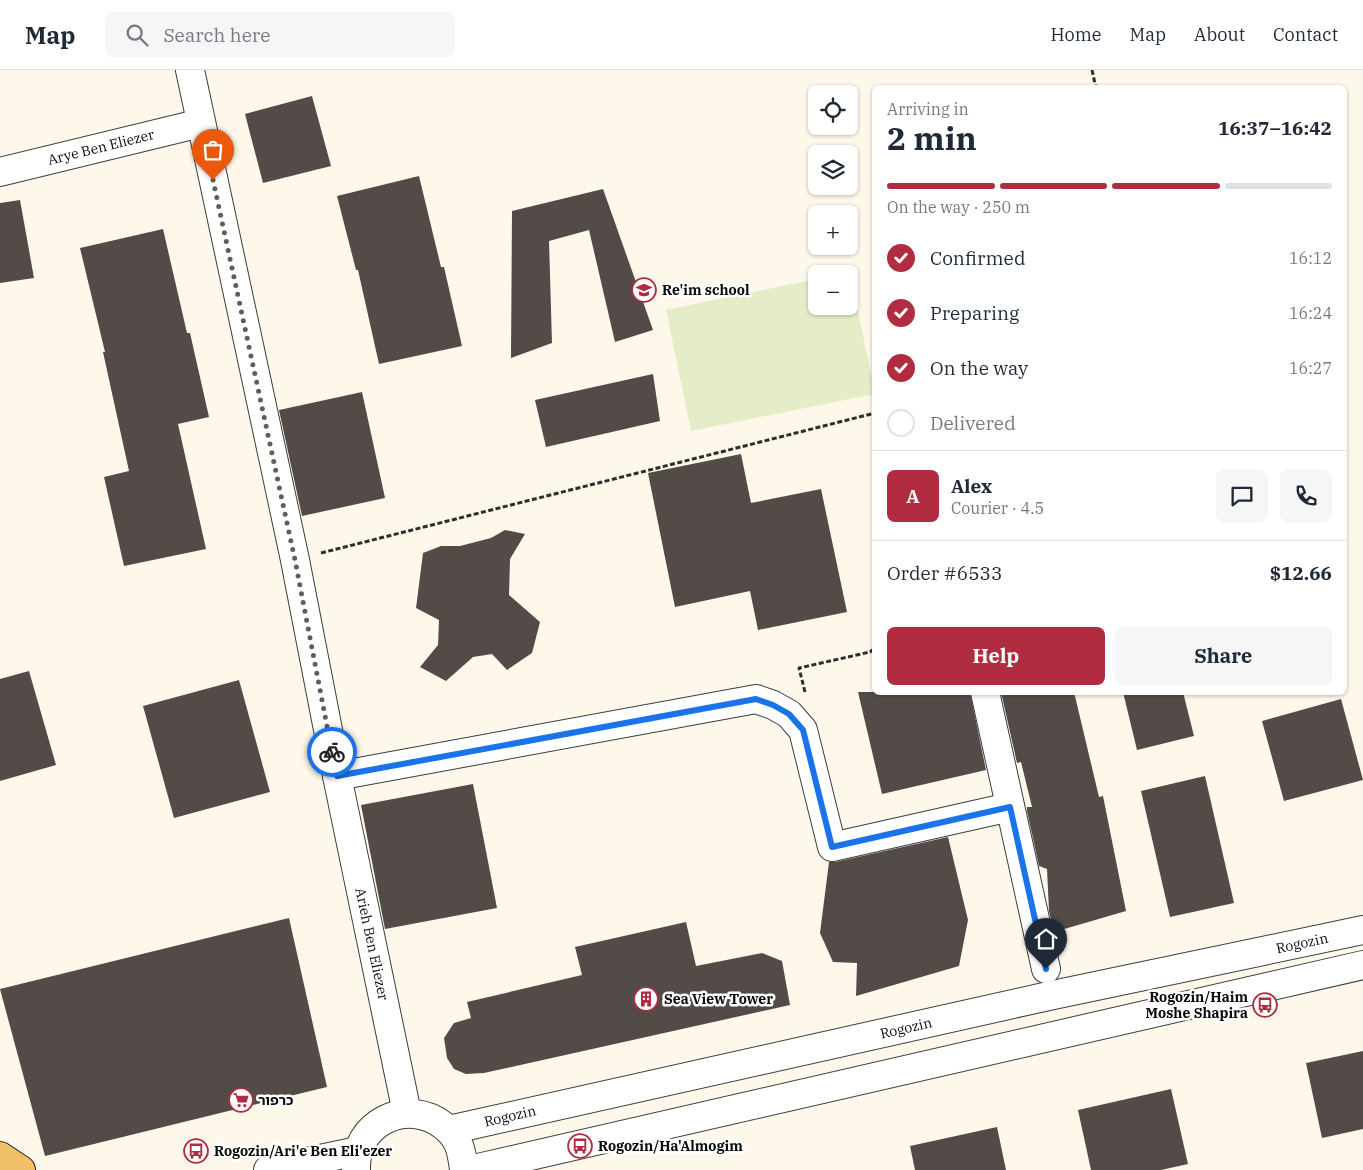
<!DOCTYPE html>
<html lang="en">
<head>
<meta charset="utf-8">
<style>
  :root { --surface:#fff; --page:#f6f6f7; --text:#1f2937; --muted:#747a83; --line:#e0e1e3; --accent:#b22c41 }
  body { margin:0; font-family:"IBM Plex Serif","Noto Sans Hebrew",serif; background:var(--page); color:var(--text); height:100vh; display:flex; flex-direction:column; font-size:19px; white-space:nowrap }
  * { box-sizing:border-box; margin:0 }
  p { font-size:16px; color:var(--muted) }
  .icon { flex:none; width:28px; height:28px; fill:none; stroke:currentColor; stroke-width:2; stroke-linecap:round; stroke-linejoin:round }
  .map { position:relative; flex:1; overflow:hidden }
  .panel { position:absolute; left:872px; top:15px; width:475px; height:610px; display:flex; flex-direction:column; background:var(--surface); border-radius:8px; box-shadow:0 1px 4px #0004 }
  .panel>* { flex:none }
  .buttons { position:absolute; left:808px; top:15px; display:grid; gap:10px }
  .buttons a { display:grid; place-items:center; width:50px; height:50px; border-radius:8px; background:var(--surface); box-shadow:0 1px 4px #0004; font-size:25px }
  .pin { position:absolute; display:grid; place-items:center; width:42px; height:42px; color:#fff; margin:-51px -21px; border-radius:50% 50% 50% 0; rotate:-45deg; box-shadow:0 0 5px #0007 }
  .pin .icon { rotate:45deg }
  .courier { position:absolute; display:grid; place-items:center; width:50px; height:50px; margin:-25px; border:4px solid #1a73e8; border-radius:50%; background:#fff; color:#222; box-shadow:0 1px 6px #0007 }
  .headline em { font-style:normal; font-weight:700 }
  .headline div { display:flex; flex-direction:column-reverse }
  .headline { display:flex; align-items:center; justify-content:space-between; height:85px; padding:0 15px }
  h1 { font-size:32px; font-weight:700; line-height:38px }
  .bar { display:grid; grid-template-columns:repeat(4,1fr); gap:8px 5px; align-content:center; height:60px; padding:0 15px }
  .bar i { height:6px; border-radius:4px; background:var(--line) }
  .bar .on { background:var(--accent) }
  .bar p { grid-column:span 4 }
  .line { display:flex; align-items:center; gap:12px; padding:0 15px; border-top:1px solid var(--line) }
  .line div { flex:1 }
  .round { display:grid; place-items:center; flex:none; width:52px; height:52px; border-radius:8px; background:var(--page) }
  ol { padding:0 15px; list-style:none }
  li { display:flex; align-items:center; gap:15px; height:55px }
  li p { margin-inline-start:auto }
  li .icon { padding:5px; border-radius:50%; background:var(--accent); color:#fff; stroke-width:4 }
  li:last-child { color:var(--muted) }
  li i { width:28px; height:28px; border:2px solid var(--line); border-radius:50% }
  .action { display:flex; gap:10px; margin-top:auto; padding:10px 15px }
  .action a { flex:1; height:58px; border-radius:8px; background:var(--accent); color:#fff; font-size:20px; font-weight:700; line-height:58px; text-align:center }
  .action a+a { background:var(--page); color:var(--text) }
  header { display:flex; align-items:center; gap:30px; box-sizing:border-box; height:70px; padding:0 25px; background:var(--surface); border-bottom:1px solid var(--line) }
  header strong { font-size:24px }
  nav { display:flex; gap:28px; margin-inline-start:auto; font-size:18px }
  .search { width:350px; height:45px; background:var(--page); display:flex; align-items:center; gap:12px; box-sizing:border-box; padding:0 18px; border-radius:8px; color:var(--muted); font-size:19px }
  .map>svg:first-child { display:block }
  .pitch { fill:#e4edc8 }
  .building { fill:#534b48 }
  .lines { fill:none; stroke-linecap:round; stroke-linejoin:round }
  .minor-casing { stroke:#3e3e3e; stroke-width:30 }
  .major-casing { stroke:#1c1c1c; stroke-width:30 }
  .path { stroke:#2d2d2d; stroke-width:3; stroke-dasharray:5 2.5; stroke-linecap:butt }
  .minor { stroke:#fff; stroke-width:28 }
  .major { stroke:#f0c068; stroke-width:28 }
  .done { stroke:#605e59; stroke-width:5; stroke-dasharray:0 9 }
  .route { stroke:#1a73e8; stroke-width:6 }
  .labels { text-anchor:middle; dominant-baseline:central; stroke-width:5; stroke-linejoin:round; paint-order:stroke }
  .street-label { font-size:14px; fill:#0b0b0b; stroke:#fff }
  .poi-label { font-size:14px; font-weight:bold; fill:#0b0b0b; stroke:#fff; text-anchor:start }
</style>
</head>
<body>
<header>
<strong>Map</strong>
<div class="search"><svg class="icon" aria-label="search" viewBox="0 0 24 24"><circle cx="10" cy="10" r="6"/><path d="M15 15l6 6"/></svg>Search here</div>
<nav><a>Home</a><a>Map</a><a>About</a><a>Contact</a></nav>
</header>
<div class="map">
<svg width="1363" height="1100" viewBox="0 0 1363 1100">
  <rect width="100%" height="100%" fill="#fef8ea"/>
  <path class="pitch" d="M850 202 875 324 691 361 666 240 816 209V236H849V204H841Z"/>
  <g class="building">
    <path d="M312 26 331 96 263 113 245 44Z"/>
    <path d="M419 106 441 197H444L462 276 379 294 358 200H356L337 126Z"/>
    <path d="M603 119 653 260 615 272 589 160 549 171 552 273 511 288 512 141Z"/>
    <path d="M20 130 34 208 0 213V133Z"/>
    <path d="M163 159 187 263H190L209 347 178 354 206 479 124 496 104 407 129 401 103 282H105L80 178Z"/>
    <path d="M653 304 660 351 546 377 535 330Z"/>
    <path d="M362 322 385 428 302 446 279 340Z"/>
    <path d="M741 384 751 433 821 419 847 542 758 560 750 521 675 537 648 403Z"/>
    <path d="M505 460 525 464 510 489 509 525 540 552 532 583 507 600 492 584 473 587 446 611 420 597 438 575 439 550 416 538 423 483 441 476H460L491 468Z"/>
    <path d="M29 601 56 695 0 711V609Z"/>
    <path d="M239 610 270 722 174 748 143 636Z"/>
    <path d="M858 622H970L986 700 882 724Z"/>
    <path d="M1001 622H1074L1099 727 1103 726 1126 841 1054 862 1049 841 1047 799 1039 796 1027 741V737H1032L1021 692 1017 693Z"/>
    <path d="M1123 622H1183L1194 666 1137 680Z"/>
    <path d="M1341 629 1363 710 1284 731 1262 651Z"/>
    <path d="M1205 706 1234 833 1170 847 1141 721Z"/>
    <path d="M473 714 497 838 385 859 361 735Z"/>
    <path d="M948 767 968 850 959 896 856 926 857 893 833 892 820 863 829 792H835Z"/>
    <path d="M289 848 327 1017 45 1086 0 919Z"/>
    <path d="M686 852 696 896 762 883 782 891 790 935 484 1003 466 1004 454 999 447 988 444 968 454 953 471 948 467 932 582 905 575 877Z"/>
    <path d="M1363 981V1059L1322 1068 1306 993Z"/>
    <path d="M1171 1019 1188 1094 1161 1100H1091L1078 1040Z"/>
    <path d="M997 1057 1006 1100H915L910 1076Z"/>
  </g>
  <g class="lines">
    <g class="minor-casing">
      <g id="minor">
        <path d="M190 0 295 490 337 706 407 1043"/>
        <path d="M0 102 201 53"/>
        <path d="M985 622 1046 899"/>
        <path d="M337 706 756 629 773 635 789 644 803 660 832 777 1010 737"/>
        <path d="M449 1060 1053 925 1363 860"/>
        <path d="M268 1100 358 1081"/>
        <path d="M356 1100C354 1053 407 1027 444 1056 449 1060 455 1067 458 1073 462 1082 463 1091 464 1100"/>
        <path d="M469 1100 1363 895"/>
      </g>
    </g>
    <g class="major-casing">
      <path id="major" d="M0 1086 21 1100"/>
    </g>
    <g class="path">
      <path d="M1092 0 1096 18"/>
      <path d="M321 483 875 343"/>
      <path d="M805 622 799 598 870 582 875 578"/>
    </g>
    <use href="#minor" class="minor"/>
    <use href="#major" class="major"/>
  </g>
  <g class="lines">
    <path class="done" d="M213 110 295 490 332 682"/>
    <path class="route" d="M332 682 337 706 756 629 773 635 789 644 803 660 832 777 1010 737 1046 899"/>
  </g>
  <defs>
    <g id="school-ring" transform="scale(1.25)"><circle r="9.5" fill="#fff" stroke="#b22c41" stroke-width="1.5"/><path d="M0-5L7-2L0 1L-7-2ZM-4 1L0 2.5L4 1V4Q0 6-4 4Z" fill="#b22c41"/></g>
    <g id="building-ring" transform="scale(1.25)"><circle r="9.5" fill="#fff" stroke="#b22c41" stroke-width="1.5"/><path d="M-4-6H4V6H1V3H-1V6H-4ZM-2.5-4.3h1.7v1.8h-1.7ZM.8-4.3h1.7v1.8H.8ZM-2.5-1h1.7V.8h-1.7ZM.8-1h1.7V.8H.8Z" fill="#b22c41"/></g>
    <g id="bus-ring" transform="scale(1.25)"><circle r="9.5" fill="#fff" stroke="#b22c41" stroke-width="1.5"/><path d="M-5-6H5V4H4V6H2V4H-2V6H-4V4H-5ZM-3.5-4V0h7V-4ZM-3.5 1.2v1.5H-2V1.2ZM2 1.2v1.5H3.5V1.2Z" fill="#b22c41"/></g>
    <g id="supermarket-ring" transform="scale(1.25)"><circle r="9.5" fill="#fff" stroke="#b22c41" stroke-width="1.5"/><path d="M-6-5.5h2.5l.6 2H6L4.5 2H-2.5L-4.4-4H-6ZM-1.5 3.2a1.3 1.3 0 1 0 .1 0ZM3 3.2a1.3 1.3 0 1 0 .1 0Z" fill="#b22c41"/></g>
  </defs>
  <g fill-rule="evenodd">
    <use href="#school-ring" x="644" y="220"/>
    <use href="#building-ring" x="646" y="929"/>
    <use href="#bus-ring" x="1265" y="935"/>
    <use href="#supermarket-ring" x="241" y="1030"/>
    <use href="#bus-ring" x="580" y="1076"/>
    <use href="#bus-ring" x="196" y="1081"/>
  </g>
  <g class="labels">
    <g class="street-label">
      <text transform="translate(101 77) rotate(-14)">Arye Ben Eliezer</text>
      <text transform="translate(1302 873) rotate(-12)">Rogozin</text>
      <text transform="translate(372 874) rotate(78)">Arieh Ben Eliezer</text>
      <text transform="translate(906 958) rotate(-13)">Rogozin</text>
      <text transform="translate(510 1046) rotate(-13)">Rogozin</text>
    </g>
    <g class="poi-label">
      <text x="662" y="220">Re'im school</text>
      <text x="1248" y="927" text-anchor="end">Rogozin/Haim<tspan x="1248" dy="16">Moshe Shapira</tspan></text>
      <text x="664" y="929">Sea View Tower</text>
      <text x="258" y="1030">כרפור</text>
      <text x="598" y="1076">Rogozin/Ha'Almogim</text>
      <text x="214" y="1081">Rogozin/Ari'e Ben Eli'ezer</text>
    </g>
  </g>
</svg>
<div class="buttons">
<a><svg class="icon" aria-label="locate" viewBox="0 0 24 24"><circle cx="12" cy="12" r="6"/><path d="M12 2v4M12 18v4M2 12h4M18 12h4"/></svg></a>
<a><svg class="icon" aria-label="layers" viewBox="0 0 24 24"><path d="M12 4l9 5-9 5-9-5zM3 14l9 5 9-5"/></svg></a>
<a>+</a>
<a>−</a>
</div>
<div class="pin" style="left:213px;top:110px;background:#ea580c"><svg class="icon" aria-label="bag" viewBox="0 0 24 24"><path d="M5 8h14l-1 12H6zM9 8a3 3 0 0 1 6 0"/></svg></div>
<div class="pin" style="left:1046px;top:899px;background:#1f2937"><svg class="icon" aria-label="home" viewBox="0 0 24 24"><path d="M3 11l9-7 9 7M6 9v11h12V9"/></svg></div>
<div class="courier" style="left:332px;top:682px"><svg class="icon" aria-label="bike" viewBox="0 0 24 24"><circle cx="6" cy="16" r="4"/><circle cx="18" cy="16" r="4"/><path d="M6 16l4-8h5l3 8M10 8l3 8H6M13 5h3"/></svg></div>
<section class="panel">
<div class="headline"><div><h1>2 min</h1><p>Arriving in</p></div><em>16:37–16:42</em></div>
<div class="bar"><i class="on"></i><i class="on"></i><i class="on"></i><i></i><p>On the way · 250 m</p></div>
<ol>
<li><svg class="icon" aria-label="check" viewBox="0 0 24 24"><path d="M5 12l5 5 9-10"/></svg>Confirmed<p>16:12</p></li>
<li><svg class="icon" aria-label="check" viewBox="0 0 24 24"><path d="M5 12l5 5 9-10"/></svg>Preparing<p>16:24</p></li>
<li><svg class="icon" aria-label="check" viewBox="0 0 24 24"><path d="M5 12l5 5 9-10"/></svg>On the way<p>16:27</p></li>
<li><i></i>Delivered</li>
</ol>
<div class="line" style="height:90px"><b class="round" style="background:var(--accent);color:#fff">A</b><div><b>Alex</b><p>Courier · 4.5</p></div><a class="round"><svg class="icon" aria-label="chat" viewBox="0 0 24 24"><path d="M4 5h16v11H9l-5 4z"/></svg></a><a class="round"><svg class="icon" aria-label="phone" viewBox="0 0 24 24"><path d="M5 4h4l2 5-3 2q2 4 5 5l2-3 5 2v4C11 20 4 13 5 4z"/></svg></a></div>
<div class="line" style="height:65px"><div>Order #6533</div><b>$12.66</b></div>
<div class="action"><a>Help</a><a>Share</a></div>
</section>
</div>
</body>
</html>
